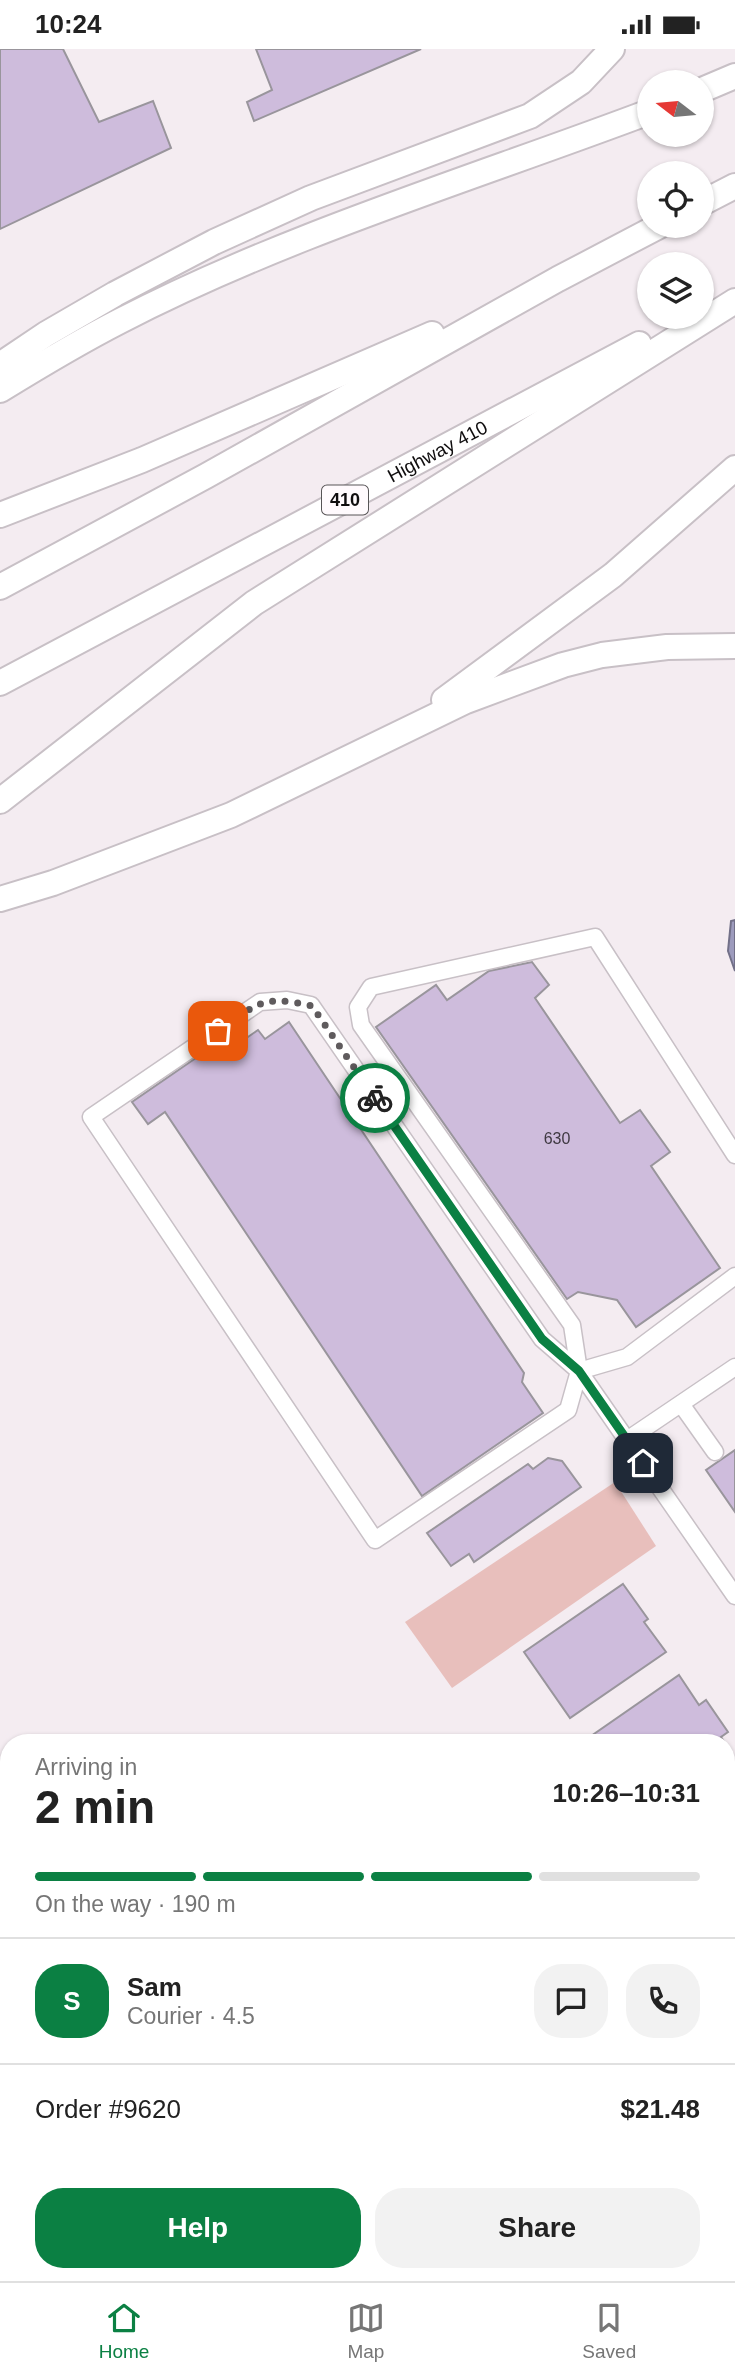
<!DOCTYPE html>
<html lang="en">
<head>
<meta charset="utf-8">
<style>
  :root { --surface:#fff; --page:#f2f2f2; --text:#222; --muted:#767676; --line:#e0e0e0; --accent:#0b8043 }
  body { margin:0; font-family:Arial,sans-serif; background:var(--page); color:var(--text); height:100vh; display:flex; flex-direction:column; font-size:26px; white-space:nowrap }
  * { box-sizing:border-box; margin:0 }
  p { font-size:23px; color:var(--muted) }
  .icon { flex:none; width:38px; height:38px; fill:none; stroke:currentColor; stroke-width:2; stroke-linecap:round; stroke-linejoin:round }
  .map { position:relative; flex:1; overflow:hidden }
  .sheet { position:absolute; left:0px; top:1685px; width:735px; height:548px; display:flex; flex-direction:column; background:var(--surface); border-radius:28px 28px 0 0; box-shadow:0 2px 5px #0004 }
  .sheet>* { flex:none }
  .needle { width:46px; rotate:286deg }
  .buttons { position:absolute; left:637px; top:21px; display:grid; gap:14px }
  .buttons a { display:grid; place-items:center; width:77px; height:77px; border-radius:50%; background:var(--surface); box-shadow:0 2px 5px #0004; font-size:35px }
  .pin { position:absolute; display:grid; place-items:center; width:60px; height:60px; color:#fff; margin:-30px; border-radius:14px; box-shadow:0 4px 10px #0006 }
  .courier { position:absolute; display:grid; place-items:center; width:70px; height:70px; margin:-35px; border:5px solid #0b8043; border-radius:50%; background:#fff; color:#222; box-shadow:0 2px 9px #0007 }
  .overview em { font-style:normal; font-weight:700 }
  .overview div { display:flex; flex-direction:column-reverse }
  .overview { display:flex; align-items:center; justify-content:space-between; height:119px; padding:0 35px }
  h1 { font-size:46px; font-weight:700; line-height:52px }
  .bar { display:grid; grid-template-columns:repeat(4,1fr); gap:10px 7px; align-content:center; height:84px; padding:0 35px }
  .bar i { height:9px; border-radius:5px; background:var(--line) }
  .bar .on { background:var(--accent) }
  .bar p { grid-column:span 4 }
  .line { display:flex; align-items:center; gap:18px; padding:0 35px; border-top:2px solid var(--line) }
  .line div { flex:1 }
  .round { display:grid; place-items:center; flex:none; width:74px; height:74px; border-radius:28px; background:var(--page) }
  .action { display:flex; gap:14px; margin-top:auto; padding:14px 35px }
  .action a { flex:1; height:80px; border-radius:28px; background:var(--accent); color:#fff; font-size:28px; font-weight:700; line-height:80px; text-align:center }
  .action a+a { background:var(--page); color:var(--text) }
  .status { display:flex; justify-content:space-between; align-items:center; height:49px; padding:0 35px; background:var(--surface); direction:ltr }
  .status svg { height:19px; fill:currentColor }
  .menu { display:flex; justify-content:space-around; align-items:center; height:98px; border-top:2px solid var(--line); background:var(--surface); font-size:19px; color:var(--muted) }
  .menu a { display:grid; justify-items:center; gap:4px }
  .menu .on { color:var(--accent) }
  .map>svg:first-child { display:block }
  .green { fill:#e8bfbc }
  .water { fill:#9d9bbd; stroke:#727088; stroke-width:2 }
  .building { fill:#cebcdc; stroke:#99959c; stroke-width:2 }
  .lines { fill:none; stroke-linecap:round; stroke-linejoin:round }
  .minor-casing { stroke:#c8c0c6; stroke-width:19 }
  .major-casing { stroke:#c8c0c6; stroke-width:24 }
  .highway-casing { stroke:#c8c0c6; stroke-width:28 }
  .path { stroke:#878185; stroke-width:2.5; stroke-dasharray:2 5; stroke-linecap:butt }
  .minor { stroke:#fff; stroke-width:16 }
  .major { stroke:#fff; stroke-width:21 }
  .highway { stroke:#fff; stroke-width:24 }
  .done { stroke:#5f5b5d; stroke-width:7; stroke-dasharray:0 12.6 }
  .route { stroke:#0b8043; stroke-width:9 }
  .labels { text-anchor:middle; dominant-baseline:central; stroke-width:6; stroke-linejoin:round; paint-order:stroke }
  .number-label { font-size:16px; fill:#3f3942 }
  .shield { fill:#fffafd; stroke:#575456; stroke-width:2 }
  .shield-label { font-size:18px; font-weight:bold; fill:#0f0d0e }
  .street-label { font-size:19px; fill:#0f0d0e; stroke:#fffafd }
</style>
</head>
<body>
<div class="status"><b>10:24</b><svg viewBox="0 0 49 12"><path d="M0 12V9h3v3zM5 12V6h3v6zM10 12V3h3v9zM15 12V0h3v12zM26 1h20v11H26zM47 4h2v5h-2z"/></svg></div>
<div class="map">
<svg width="735" height="2232" viewBox="0 0 735 2232">
  <rect width="100%" height="100%" fill="#f4ecf1"/>
  <path class="green" d="M615 1433 656 1497 452 1639 405 1573Z"/>
  <path class="water" d="M735 871V922L728 902 731 872Z"/>
  <g class="building">
    <path d="M0 0H63L99 73 153 52 171 99 0 180Z"/>
    <path d="M256 0H421L254 72 247 53 272 41Z"/>
    <path d="M532 913 549 936 535 949 620 1074 640 1061 670 1103 651 1117 720 1219 636 1278 617 1251 578 1243 567 1250 376 978 436 936 447 951 489 922Z"/>
    <path d="M289 973 524 1324 522 1333 543 1364 422 1447 165 1063 148 1075 132 1053 225 989 232 999 258 981 265 990Z"/>
    <path d="M735 1401V1463L706 1421Z"/>
    <path d="M548 1409 562 1412 581 1438 474 1513 469 1505 451 1517 427 1484 528 1415 533 1420Z"/>
    <path d="M623 1535 648 1570 644 1573 666 1603 570 1669 524 1603Z"/>
    <path d="M679 1626 699 1656 706 1651 728 1683 721 1688 725 1694H581Z"/>
  </g>
  <g class="lines">
    <g class="minor-casing">
      <g id="minor">
        <path d="M735 1106 595 888 371 938 358 958 361 976 572 1276 579 1322 568 1361 375 1491 91 1068 260 953 287 951 311 956 542 1290 579 1322 735 1547"/>
        <path d="M579 1322 627 1308 735 1227"/>
        <path d="M681 1355 715 1403"/>
        <path d="M627 1391 735 1318"/>
      </g>
    </g>
    <g class="major-casing">
      <g id="major">
        <path d="M726 2182 735 2177"/>
        <path d="M634 2232 649 2224"/>
      </g>
    </g>
    <g class="highway-casing">
      <g id="highway">
        <path d="M702 41 735 27"/>
        <path d="M702 154 735 137"/>
        <path d="M0 316 46 285 115 245 214 193 311 149 530 67 581 33 612 0"/>
        <path d="M0 341C39 317 79 293 120 272 286 186 474 129 649 63"/>
        <path d="M0 466 142 411 432 285"/>
        <path d="M0 538 206 427 558 230 659 177"/>
        <path id="s1" d="M0 634 639 295"/>
        <path d="M444 651 613 526 735 419"/>
        <path d="M0 752 254 554 735 252"/>
        <path d="M0 850 53 834 231 766 466 652 563 616 602 606 667 598 735 597"/>
      </g>
    </g>
    <g class="path">
      <path d="M0 1910 9 1920"/>
      <path d="M726 2210 735 2206"/>
      <path d="M378 2224 415 2232"/>
      <path d="M686 2232 700 2224"/>
    </g>
    <use href="#minor" class="minor"/>
    <use href="#major" class="major"/>
    <use href="#highway" class="highway"/>
  </g>
  <g class="lines">
    <path class="done" d="M218 982C257 955 262 945 312 957L375 1049"/>
    <path class="route" d="M375 1049 542 1290 579 1322 643 1414"/>
  </g>
  <g class="labels">
    <g class="number-label">
      <text x="557" y="1089">630</text>
    </g>
    <rect class="shield" x="322" y="436.5" width="46" height="29" rx="5"/>
    <g class="shield-label">
      <text x="345" y="451">410</text>
    </g>
    <g class="street-label">
      <text stroke="none"><textPath href="#s1" startOffset="495">Highway 410</textPath></text>
    </g>
  </g>
</svg>
<div class="buttons">
<a><svg class="needle" viewBox="-14 -14 28 28"><path d="M0-13l5 13h-10z" fill="#e53935"/><path d="M0 13l5-13h-10z" fill="#767676"/></svg></a>
<a><svg class="icon" aria-label="locate" viewBox="0 0 24 24"><circle cx="12" cy="12" r="6"/><path d="M12 2v4M12 18v4M2 12h4M18 12h4"/></svg></a>
<a><svg class="icon" aria-label="layers" viewBox="0 0 24 24"><path d="M12 4l9 5-9 5-9-5zM3 14l9 5 9-5"/></svg></a>
</div>
<div class="pin" style="left:218px;top:982px;background:#ea580c"><svg class="icon" aria-label="bag" viewBox="0 0 24 24"><path d="M5 8h14l-1 12H6zM9 8a3 3 0 0 1 6 0"/></svg></div>
<div class="pin" style="left:643px;top:1414px;background:#1f2937"><svg class="icon" aria-label="home" viewBox="0 0 24 24"><path d="M3 11l9-7 9 7M6 9v11h12V9"/></svg></div>
<div class="courier" style="left:375px;top:1049px"><svg class="icon" aria-label="bike" viewBox="0 0 24 24"><circle cx="6" cy="16" r="4"/><circle cx="18" cy="16" r="4"/><path d="M6 16l4-8h5l3 8M10 8l3 8H6M13 5h3"/></svg></div>
<section class="sheet">
<div class="overview"><div><h1>2 min</h1><p>Arriving in</p></div><em>10:26–10:31</em></div>
<div class="bar"><i class="on"></i><i class="on"></i><i class="on"></i><i></i><p>On the way · 190 m</p></div>
<div class="line" style="height:126px"><b class="round" style="background:var(--accent);color:#fff">S</b><div><b>Sam</b><p>Courier · 4.5</p></div><a class="round"><svg class="icon" aria-label="chat" viewBox="0 0 24 24"><path d="M4 5h16v11H9l-5 4z"/></svg></a><a class="round"><svg class="icon" aria-label="phone" viewBox="0 0 24 24"><path d="M5 4h4l2 5-3 2q2 4 5 5l2-3 5 2v4C11 20 4 13 5 4z"/></svg></a></div>
<div class="line" style="height:91px"><div>Order #9620</div><b>$21.48</b></div>
<div class="action"><a>Help</a><a>Share</a></div>
</section>
</div>
<nav class="menu">
<a class="on"><svg class="icon" aria-label="home" viewBox="0 0 24 24"><path d="M3 11l9-7 9 7M6 9v11h12V9"/></svg>Home</a>
<a><svg class="icon" aria-label="map" viewBox="0 0 24 24"><path d="M3 6l6-2 6 2 6-2v14l-6 2-6-2-6 2zM9 4v14M15 6v14"/></svg>Map</a>
<a><svg class="icon" aria-label="saved" viewBox="0 0 24 24"><path d="M7 4h10v16l-5-4-5 4z"/></svg>Saved</a>
</nav>
</body>
</html>
